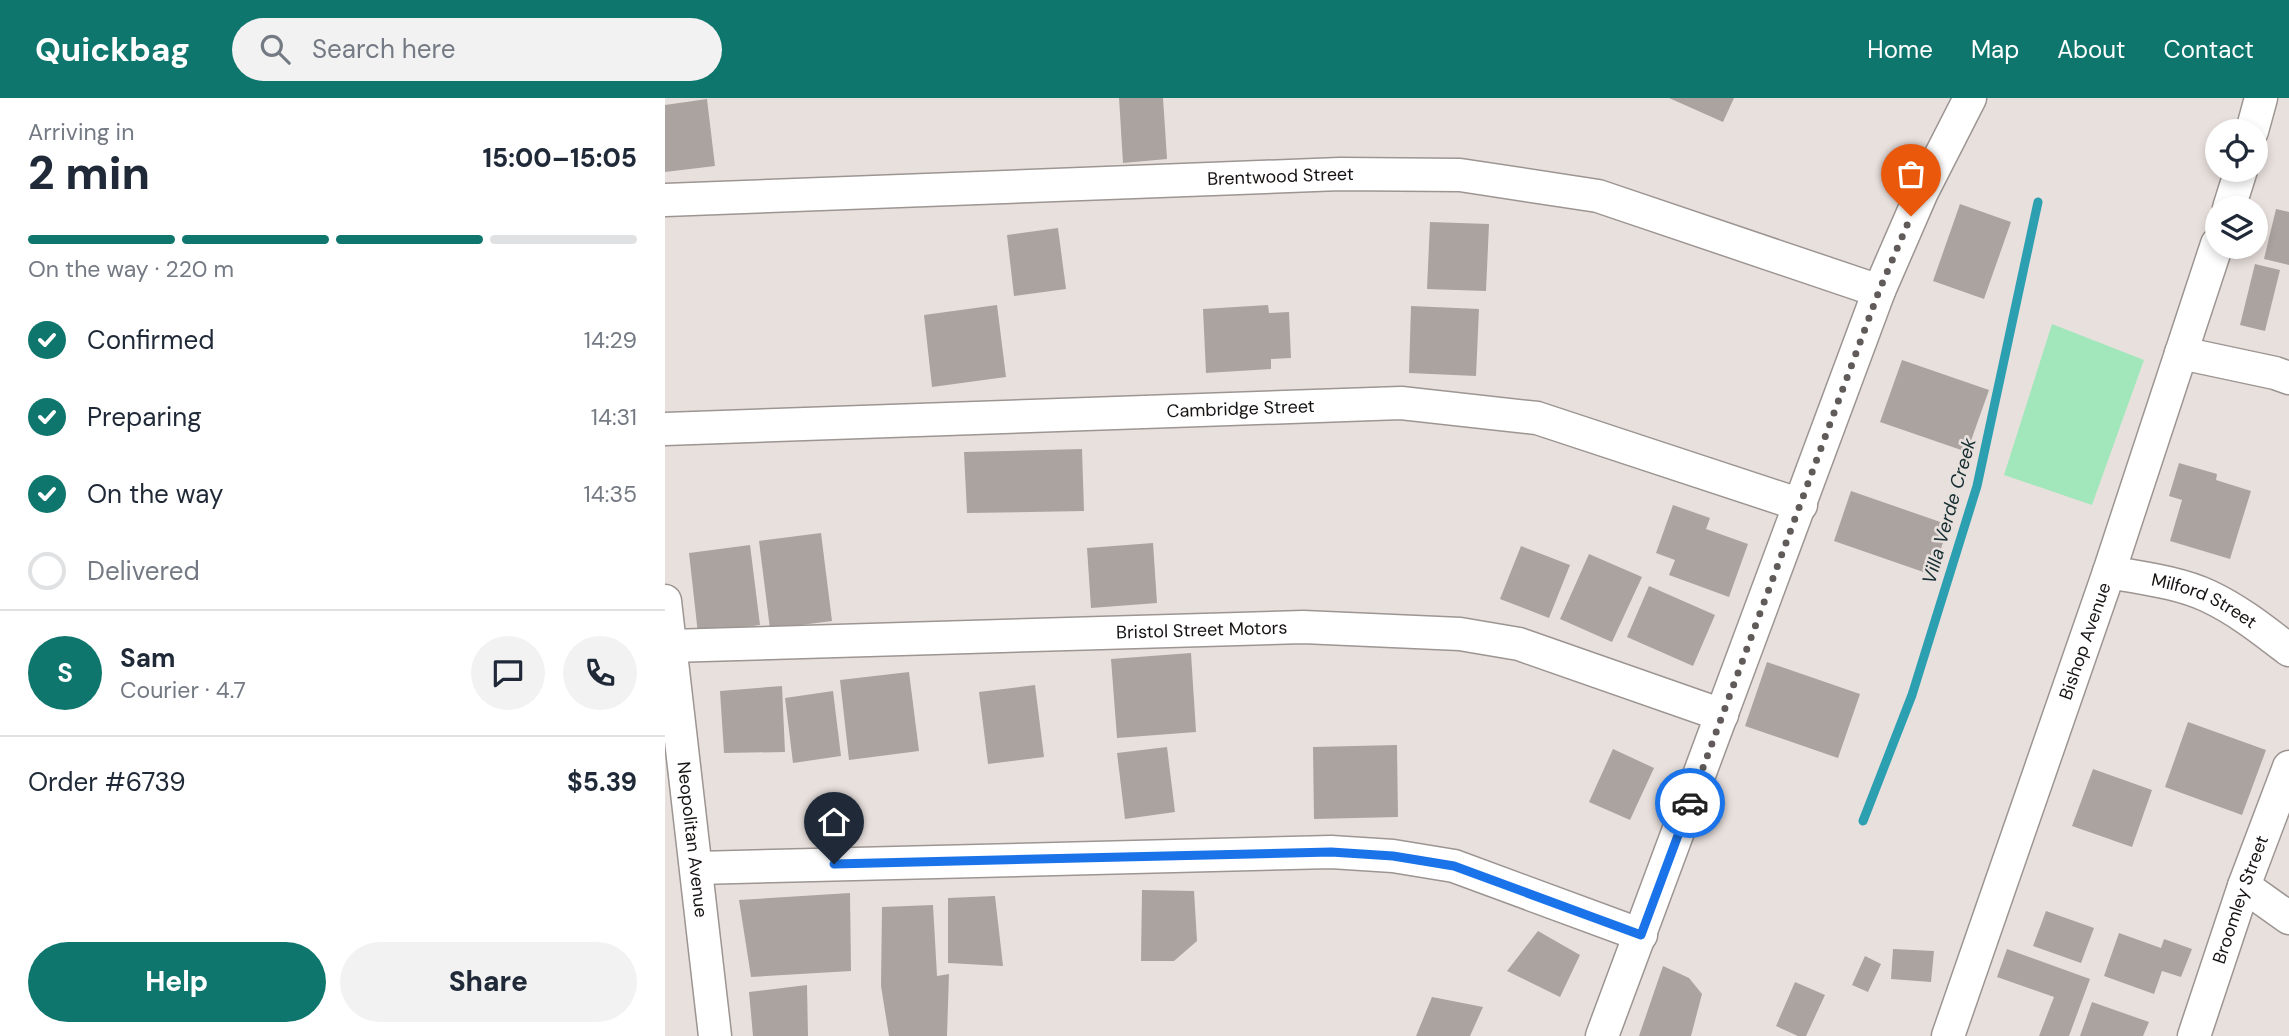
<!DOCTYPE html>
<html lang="en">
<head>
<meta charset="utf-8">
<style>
  :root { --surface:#fff; --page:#f2f2f3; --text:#1f2937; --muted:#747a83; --line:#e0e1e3; --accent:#0f766e }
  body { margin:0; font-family:"DM Sans",sans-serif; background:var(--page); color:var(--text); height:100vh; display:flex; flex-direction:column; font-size:26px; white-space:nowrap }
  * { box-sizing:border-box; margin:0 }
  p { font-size:23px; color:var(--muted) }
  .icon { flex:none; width:38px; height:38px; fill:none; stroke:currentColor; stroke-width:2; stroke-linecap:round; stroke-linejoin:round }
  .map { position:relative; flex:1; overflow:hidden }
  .details { display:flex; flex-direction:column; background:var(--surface); width:665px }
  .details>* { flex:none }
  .fabs { position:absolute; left:1540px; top:21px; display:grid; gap:14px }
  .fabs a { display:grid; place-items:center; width:63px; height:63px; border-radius:50%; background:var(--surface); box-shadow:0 4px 10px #0003; font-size:35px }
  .pin { position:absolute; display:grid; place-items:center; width:60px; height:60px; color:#fff; margin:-72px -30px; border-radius:50% 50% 50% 0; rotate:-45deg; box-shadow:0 0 7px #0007 }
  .pin .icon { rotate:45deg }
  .courier { position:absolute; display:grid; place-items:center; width:70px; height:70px; margin:-35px; border:5px solid #1a73e8; border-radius:50%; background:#fff; color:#222; box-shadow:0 2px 9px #0007 }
  .overview em { font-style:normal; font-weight:800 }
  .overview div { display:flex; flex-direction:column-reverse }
  .overview { display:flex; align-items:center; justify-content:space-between; height:119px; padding:0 28px }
  h1 { font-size:46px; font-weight:800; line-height:52px }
  .bar { display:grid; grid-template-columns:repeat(4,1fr); gap:10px 7px; align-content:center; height:84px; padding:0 28px }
  .bar i { height:9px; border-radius:5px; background:var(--line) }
  .bar .current { background:var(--accent) }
  .bar p { grid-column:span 4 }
  .line { display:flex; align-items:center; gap:18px; padding:0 28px; border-top:2px solid var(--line) }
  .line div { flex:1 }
  .round { display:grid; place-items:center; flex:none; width:74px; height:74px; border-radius:37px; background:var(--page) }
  ol { padding:0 28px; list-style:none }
  li { display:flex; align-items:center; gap:21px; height:77px }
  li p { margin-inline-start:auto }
  li .icon { padding:7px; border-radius:50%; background:var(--accent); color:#fff; stroke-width:4 }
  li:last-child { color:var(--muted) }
  li i { width:38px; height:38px; border:4px solid var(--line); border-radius:50% }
  .button { display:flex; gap:14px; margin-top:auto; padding:14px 28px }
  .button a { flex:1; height:80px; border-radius:42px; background:var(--accent); color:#fff; font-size:28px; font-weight:800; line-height:80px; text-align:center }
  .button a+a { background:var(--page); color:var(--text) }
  header { display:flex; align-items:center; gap:42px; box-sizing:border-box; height:98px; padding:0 35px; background:var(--accent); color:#fff }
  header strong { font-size:33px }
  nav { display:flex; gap:38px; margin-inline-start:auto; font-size:24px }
  .search { width:490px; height:63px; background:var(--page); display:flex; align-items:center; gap:18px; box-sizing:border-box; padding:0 24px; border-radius:38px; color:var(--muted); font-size:26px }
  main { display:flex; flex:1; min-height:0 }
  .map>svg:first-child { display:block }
  .green { fill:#a2e7bb }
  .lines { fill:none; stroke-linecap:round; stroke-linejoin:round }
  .stream { stroke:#2c9fb0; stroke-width:9 }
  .building { fill:#aaa3a0 }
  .minor-casing { stroke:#9c9592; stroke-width:35 }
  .minor { stroke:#fff; stroke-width:32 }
  .done { stroke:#605b59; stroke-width:7; stroke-dasharray:0 12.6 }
  .route { stroke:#1a73e8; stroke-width:9 }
  .labels { text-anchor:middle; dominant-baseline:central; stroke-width:5; stroke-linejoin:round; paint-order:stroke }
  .street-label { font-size:18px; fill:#161312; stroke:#e8e0dd }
  .water-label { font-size:19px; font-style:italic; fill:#152e32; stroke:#e8e0dd }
</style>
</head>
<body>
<header>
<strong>Quickbag</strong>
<div class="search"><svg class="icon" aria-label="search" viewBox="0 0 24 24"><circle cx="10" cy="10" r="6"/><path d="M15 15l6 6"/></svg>Search here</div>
<nav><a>Home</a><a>Map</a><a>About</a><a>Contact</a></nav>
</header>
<main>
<section class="details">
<div class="overview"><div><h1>2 min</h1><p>Arriving in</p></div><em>15:00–15:05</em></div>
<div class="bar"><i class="current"></i><i class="current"></i><i class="current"></i><i></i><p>On the way · 220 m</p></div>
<ol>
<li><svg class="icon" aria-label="check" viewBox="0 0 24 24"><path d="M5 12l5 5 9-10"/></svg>Confirmed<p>14:29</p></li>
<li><svg class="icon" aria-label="check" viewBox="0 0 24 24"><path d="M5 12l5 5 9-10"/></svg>Preparing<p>14:31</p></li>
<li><svg class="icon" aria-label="check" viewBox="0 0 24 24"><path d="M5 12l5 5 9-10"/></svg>On the way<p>14:35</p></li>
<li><i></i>Delivered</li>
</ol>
<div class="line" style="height:126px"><b class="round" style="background:var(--accent);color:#fff">S</b><div><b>Sam</b><p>Courier · 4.7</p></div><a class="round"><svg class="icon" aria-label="chat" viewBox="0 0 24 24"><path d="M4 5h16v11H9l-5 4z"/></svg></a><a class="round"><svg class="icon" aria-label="phone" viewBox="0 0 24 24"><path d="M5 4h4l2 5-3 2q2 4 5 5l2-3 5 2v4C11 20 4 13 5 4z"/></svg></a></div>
<div class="line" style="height:91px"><div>Order #6739</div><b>$5.39</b></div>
<div class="button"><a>Help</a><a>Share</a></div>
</section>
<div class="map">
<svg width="1624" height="938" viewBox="0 0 1624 938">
  <rect width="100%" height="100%" fill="#e8e0dd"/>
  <path class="green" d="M1387 226 1479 262 1427 407 1339 377Z"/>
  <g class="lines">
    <path class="stream" d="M1198 723 1247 597 1312 388 1373 104"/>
  </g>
  <g class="building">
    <path d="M454 0H498L502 61 458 65Z"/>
    <path d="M1004 0H1069L1058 24Z"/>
    <path d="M42 1 50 68 0 74V7Z"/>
    <path d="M1295 106 1346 124 1319 201 1268 183Z"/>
    <path d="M1611 111 1624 114V167L1599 161Z"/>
    <path d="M765 124 824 126 821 193 762 191Z"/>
    <path d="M393 130 401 191 349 198 342 137Z"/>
    <path d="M1590 166 1615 172 1600 233 1575 227Z"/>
    <path d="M332 207 341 279 267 289 259 217Z"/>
    <path d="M603 207 604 215 624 214 626 260 606 261V271L541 275 538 211Z"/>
    <path d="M746 208 814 211 811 278 744 275Z"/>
    <path d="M1237 262 1324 292 1302 354 1215 324Z"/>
    <path d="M417 351 419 413 302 415 299 354Z"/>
    <path d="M1514 365 1552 376 1551 382 1586 393 1565 461 1505 443 1517 402 1504 398Z"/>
    <path d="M1186 393 1284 427 1267 477 1169 443Z"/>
    <path d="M1008 407 1045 420 1041 431 1083 446 1064 499 1004 477 1010 462 991 455Z"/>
    <path d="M156 435 167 523 105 531 94 443Z"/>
    <path d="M488 445 492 505 426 510 422 450Z"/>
    <path d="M85 447 95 527 33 536 24 455Z"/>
    <path d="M856 448 905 467 884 520 835 501Z"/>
    <path d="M924 456 977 479 947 544 895 521Z"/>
    <path d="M984 488 1050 517 1028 568 962 539Z"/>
    <path d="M526 555 531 634 452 640 446 561Z"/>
    <path d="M1102 564 1195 596 1173 660 1080 628Z"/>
    <path d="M244 574 254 653 184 662 175 582Z"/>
    <path d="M370 587 379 659 323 666 314 594Z"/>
    <path d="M117 588 120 654 59 655 55 593Z"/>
    <path d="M168 593 176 658 128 665 120 600Z"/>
    <path d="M1523 624 1601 652 1577 717 1500 689Z"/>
    <path d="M732 647 733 719 649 721 648 649Z"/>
    <path d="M502 649 510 714 460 721 452 655Z"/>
    <path d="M948 651 989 670 965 722 924 704Z"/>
    <path d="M1428 671 1487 692 1467 749 1407 728Z"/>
    <path d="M477 792 529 793 532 843 509 863H476Z"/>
    <path d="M185 795 186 873 86 879 74 802Z"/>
    <path d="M330 798 338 868 283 865V800Z"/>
    <path d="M268 807 272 878 284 876 282 938H224L216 888 217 809Z"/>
    <path d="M1381 813 1429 830 1416 865 1368 848Z"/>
    <path d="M873 833 915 857 895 899 842 873Z"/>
    <path d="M1454 835 1496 850 1499 841 1527 851 1516 879 1497 873 1489 896 1439 878Z"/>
    <path d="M1228 851 1269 853 1266 884 1226 881Z"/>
    <path d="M1342 851 1425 881 1404 938H1374L1389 899 1332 879Z"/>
    <path d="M1200 858 1216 866 1203 894 1187 887Z"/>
    <path d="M998 868 1024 880 1037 896 1026 938H974Z"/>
    <path d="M1130 884 1160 897 1141 938H1133L1111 928Z"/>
    <path d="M142 887 143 938H88L84 894Z"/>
    <path d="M767 899 818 909 805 938H751Z"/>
    <path d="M1427 904 1484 924 1478 938H1415Z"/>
  </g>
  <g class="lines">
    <g class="minor-casing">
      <g id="minor">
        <path d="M1587 33 1596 0"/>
        <path id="s1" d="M0 102 675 76 795 77 933 98 1214 193"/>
        <path d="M1564 110 1576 72"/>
        <path d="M1516 255 1610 275 1624 280"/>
        <path id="s2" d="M0 331 736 305 872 320 1136 407"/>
        <path id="s3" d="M1444 474C1476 480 1513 484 1543 498 1573 512 1598 532 1624 552"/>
        <path id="s4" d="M0 503 50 938"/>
        <path id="s5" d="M5 548 638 529 795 536 854 546 1057 617"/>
        <path d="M32 770 666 754 728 758 789 768 976 837"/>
        <path d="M1579 788 1624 820"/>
        <path d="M937 938 1214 193 1257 94 1305 0"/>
        <path id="s6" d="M1283 938 1444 474 1552 146"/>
        <path id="s7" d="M1529 938 1579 788 1624 669"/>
      </g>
    </g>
    <use href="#minor" class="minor"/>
  </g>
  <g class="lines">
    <path class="done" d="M1025 705 1214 193 1246 118"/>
    <path class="route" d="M169 766 666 754 728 758 789 768 976 837 1025 705"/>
  </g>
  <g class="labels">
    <g class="street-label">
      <text stroke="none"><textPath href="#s1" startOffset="616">Brentwood Street</textPath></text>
      <text stroke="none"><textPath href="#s2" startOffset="576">Cambridge Street</textPath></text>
      <text stroke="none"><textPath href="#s3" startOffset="100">Milford Street</textPath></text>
      <text stroke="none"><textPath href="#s5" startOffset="532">Bristol Street Motors</textPath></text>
      <text stroke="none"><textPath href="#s6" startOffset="418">Bishop Avenue</textPath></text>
      <text stroke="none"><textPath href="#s4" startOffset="240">Neopolitan Avenue</textPath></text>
      <text stroke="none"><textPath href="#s7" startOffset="144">Broomley Street</textPath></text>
    </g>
    <g class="water-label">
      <text transform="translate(1284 413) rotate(-74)">Villa Verde Creek</text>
    </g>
  </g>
</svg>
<div class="fabs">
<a><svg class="icon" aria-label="locate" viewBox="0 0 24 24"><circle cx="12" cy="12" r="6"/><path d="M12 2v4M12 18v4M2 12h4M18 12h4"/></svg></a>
<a><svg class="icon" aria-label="layers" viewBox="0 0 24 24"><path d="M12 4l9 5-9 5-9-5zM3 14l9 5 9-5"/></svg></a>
</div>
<div class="pin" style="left:1246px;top:118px;background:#ea580c"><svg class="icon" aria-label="bag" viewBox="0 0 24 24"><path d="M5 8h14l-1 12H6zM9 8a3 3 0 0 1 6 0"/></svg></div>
<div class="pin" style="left:169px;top:766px;background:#1f2937"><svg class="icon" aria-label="home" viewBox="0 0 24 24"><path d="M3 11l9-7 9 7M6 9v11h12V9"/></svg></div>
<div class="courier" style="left:1025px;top:705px"><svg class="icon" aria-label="car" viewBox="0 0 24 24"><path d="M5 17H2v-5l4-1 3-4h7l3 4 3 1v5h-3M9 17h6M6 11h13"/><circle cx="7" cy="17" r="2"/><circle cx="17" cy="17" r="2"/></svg></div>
</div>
</main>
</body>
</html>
